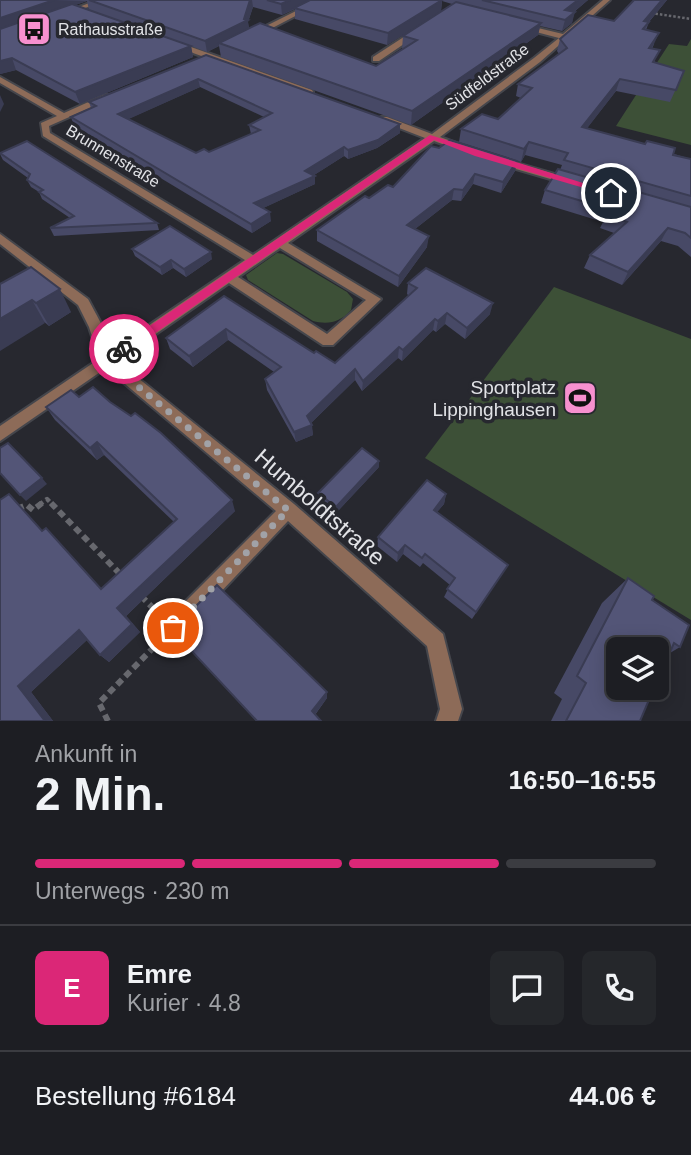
<!DOCTYPE html>
<html lang="de">
<head>
<meta charset="utf-8">
<style>
  :root { --surface:#1d1e23; --page:#25272b; --text:#f1f3f6; --muted:#a0a2a6; --line:#3b3c41; --accent:#db2777 }
  body { margin:0; font-family:Helvetica,sans-serif; background:var(--page); color:var(--text); height:100vh; display:flex; flex-direction:column; font-size:26px; white-space:nowrap }
  * { box-sizing:border-box; margin:0 }
  p { font-size:23px; color:var(--muted) }
  .icon { flex:none; width:38px; height:38px; fill:none; stroke:currentColor; stroke-width:2; stroke-linecap:round; stroke-linejoin:round }
  .map { position:relative; height:721px; overflow:hidden }
  .drawer { display:flex; flex-direction:column; background:var(--surface); flex:1 }
  .drawer>* { flex:none }
  .fabs { position:absolute; left:606px; top:637px; display:grid; gap:14px }
  .fabs a { display:grid; place-items:center; width:63px; height:63px; border-radius:10px; background:var(--surface); box-shadow:0 4px 18px #0003,0 0 0 2px var(--line); font-size:35px }
  .pin { position:absolute; display:grid; place-items:center; width:60px; height:60px; color:#fff; margin:-30px; border:4px solid #fff; border-radius:50%; box-shadow:0 2px 7px #0007 }
  .courier { position:absolute; display:grid; place-items:center; width:70px; height:70px; margin:-35px; border:5px solid #db2777; border-radius:50%; background:#fff; color:#222; box-shadow:0 2px 9px #0007 }
  .head em { font-style:normal; font-weight:700 }
  .head div { display:flex; flex-direction:column-reverse }
  .head { display:flex; align-items:center; justify-content:space-between; height:119px; padding:0 35px }
  h1 { font-size:46px; font-weight:700; line-height:52px }
  .bar { display:grid; grid-template-columns:repeat(4,1fr); gap:10px 7px; align-content:center; height:84px; padding:0 35px }
  .bar i { height:9px; border-radius:5px; background:var(--line) }
  .bar .active { background:var(--accent) }
  .bar p { grid-column:span 4 }
  .line { display:flex; align-items:center; gap:18px; padding:0 35px; border-top:2px solid var(--line) }
  .line div { flex:1 }
  .round { display:grid; place-items:center; flex:none; width:74px; height:74px; border-radius:10px; background:var(--page) }
  .map>svg:first-child { display:block }
  .green { fill:#3d5037 }
  .lines { fill:none; stroke-linecap:round; stroke-linejoin:round }
  .street-casing { stroke:#45464c; stroke-width:4 }
  .path-far2 { stroke:#67686e; stroke-width:2.5; stroke-dasharray:2.5 2; stroke-linecap:butt }
  .path-far1 { stroke:#67686e; stroke-width:4.5; stroke-dasharray:5 3.5; stroke-linecap:butt }
  .path { stroke:#67686e; stroke-width:6; stroke-dasharray:7 4.5; stroke-linecap:butt }
  .street { fill:#8d6b58; fill-rule:evenodd }
  .wall { fill:#474966; fill-rule:evenodd }
  .shaded-wall { fill:#3a3c53 }
  .building { fill:#535577; stroke:#3a3c53; stroke-width:2; fill-rule:evenodd }
  .route { fill:#db2777 }
  .done { stroke:#a1a2a7; stroke-width:7; stroke-dasharray:0 12.6 }
  .labels { text-anchor:middle; dominant-baseline:central; stroke-width:7; stroke-linejoin:round; paint-order:stroke }
  .far-poi-label { font-size:16px; fill:#e2e3e7; stroke:#27282f; text-anchor:start }
  .far-street-label { font-size:16px; fill:#e2e3e7; stroke:#27282f }
  .poi-label { font-size:19px; fill:#e2e3e7; stroke:#27282f; text-anchor:end }
  .near-street-label { font-size:23px; fill:#e2e3e7; stroke:#27282f }
</style>
</head>
<body>
<div class="map">
<svg width="691" height="721" viewBox="0 0 691 721">
  <rect width="100%" height="100%" fill="#27282f"/>
  <g class="green">
    <path d="M691 39V145L616 126 669 44 687 46Z"/>
    <path d="M277 253 283 254 347 292 353 299 351 310C341 322 328 325 313 321L248 280 246 275Z"/>
    <path d="M554 287 691 339V620L425 458Z"/>
  </g>
  <g class="lines">
    <g class="street-casing">
      <g id="street">
        <path d="M97 0H106L67 15 61 14Z"/>
        <path d="M318 0H326L257 36 250 34Z"/>
        <path d="M603 0H610L540 62 440 137 467 147V151H461L434 141 288 243 381 299 333 345H323L229 283 117 361 294 504 443 634 462 709 458 721H436L440 709 427 646 288 521 180 635 173 638 166 635 163 628 166 621 276 511 106 368 0 441V426L99 359 89 327 78 305 0 244V234L88 299 103 327 111 351 245 260 43 136 41 123 57 116 0 83V77L64 113 104 95H110V99L49 126 50 133 253 255 425 138 381 121V117H387L432 134 534 58 559 38 517 27V23L563 34ZM280 248 366 300 327 334 238 277Z"/>
        <path d="M413 31 420 33 379 61H373V57Z"/>
        <path d="M174 41 312 90 313 92 306 94 171 45V41Z"/>
        <path d="M499 158 575 180 576 182 571 185 495 163 494 161Z"/>
      </g>
    </g>
    <path class="path-far2" d="M651 13 691 19"/>
    <path class="path-far1" d="M39 505 47 499 53 505"/>
    <g class="path">
      <path d="M51 503 121 575"/>
      <path d="M17 509 27 505 33 510 42 503"/>
      <path d="M141 596 160 615"/>
      <path d="M108 721 99 703 160 641"/>
    </g>
    <use href="#street" class="street"/>
  </g>
  <g class="wall">
    <path d="M0 0H588L574 12 572 23 562 31 540 26 538 35 411 125 221 57 219 46 207 52 191 46 193 57 80 104 16 70 0 74ZM87 1 89 10 75 5ZM442 1 452 4 403 36 402 49 376 66 249 29 248 22 253 7 282 15 295 9V19L387 45 441 11Z"/>
    <path d="M634 0H667L649 22 646 30 654 44 652 49 655 62 684 71 670 102 616 91 587 128 691 159V257L678 246 661 241 622 285 584 268 590 255 614 233 600 228 603 222 541 203 545 190 560 170 562 165 525 155 521 162 517 161 515 171 501 193 473 184 461 201 452 200 415 229 427 247 398 287 317 241V230L369 198 393 187 439 148 516 160 459 142 461 129 498 119 521 98 516 96 518 84 559 54 557 51 560 39 614 21Z"/>
    <path d="M206 55 400 133 377 148 348 159 344 156 314 175 315 184 263 208 271 221 252 233 74 126 71 117 91 108 89 102ZM200 87 264 117 249 125 251 134 209 152 196 153 128 119Z"/>
    <path d="M0 154 157 223 159 230 54 236 50 228 70 218 42 199 39 192 31 187 27 180 28 178 3 160Z"/>
    <path d="M132 249 212 259 186 277 173 268 162 275 135 256Z"/>
    <path d="M408 283 490 314 465 339 445 324 436 332 433 330 402 361 398 358 362 391 355 380 311 423 313 435 296 442 267 390 265 379 274 372 228 340 193 367 170 349 166 338 224 296 314 353 335 363 409 296 407 294Z"/>
    <path d="M0 284 71 312 49 326Z"/>
    <path d="M79 397 235 511 126 616 140 632 109 662 100 655 87 640 31 692 53 721H0L43 531 101 589 174 522 104 455 97 460 55 420 46 407Z"/>
    <path d="M379 467 336 513 319 499 318 493Z"/>
    <path d="M446 494 444 504 437 512 508 565 472 619 444 597 450 585 423 563 420 567 403 554 397 562 377 546 378 537Z"/>
    <path d="M628 578 652 600 680 647 670 653 640 721H551L562 699 554 693 602 603Z"/>
    <path d="M172 630 327 692V698L315 715 321 721H256Z"/>
  </g>
  <g class="shaded-wall">
    <path d="M54 0 87 1 0 31V18Z"/>
    <path d="M250 0H252L253 7 248 22 249 31 219 43V46L207 52 205 41 244 19Z"/>
    <path d="M290 0H312L282 15 281 4Z"/>
    <path d="M442 0 441 11 387 45 388 33Z"/>
    <path d="M578 0H588L564 20 565 10Z"/>
    <path d="M662 0H667L640 32 644 21Z"/>
    <path d="M575 12 572 23 562 31 565 20Z"/>
    <path d="M541 23 538 35 411 125 412 111Z"/>
    <path d="M659 33 654 44 645 60 649 48Z"/>
    <path d="M191 46 193 57 80 104 75 92Z"/>
    <path d="M12 58 16 70 0 74V61Z"/>
    <path d="M198 79 200 87 120 123 118 114Z"/>
    <path d="M620 79 616 91 578 140 582 127Z"/>
    <path d="M0 95 4 104 0 112Z"/>
    <path d="M400 124V133L377 148 348 159V150Z"/>
    <path d="M529 142 525 155 521 162 524 149Z"/>
    <path d="M344 147V156L308 179 315 176V184L255 212 254 203Z"/>
    <path d="M517 161 515 171 501 193 503 182Z"/>
    <path d="M475 174 473 184 461 201 463 190Z"/>
    <path d="M454 189 452 200 406 236 407 225Z"/>
    <path d="M270 212 271 221 252 233 251 224Z"/>
    <path d="M668 228 661 241 622 285 628 272Z"/>
    <path d="M429 236 427 247 398 287 399 276Z"/>
    <path d="M211 252 212 259 186 277 184 269Z"/>
    <path d="M171 260 173 268 162 275 160 267Z"/>
    <path d="M60 289 71 312 49 326 36 303Z"/>
    <path d="M32 300 45 323 0 351V319Z"/>
    <path d="M493 303 490 314 465 339 467 328Z"/>
    <path d="M447 313 445 324 436 332 438 321Z"/>
    <path d="M435 319 433 330 402 361 403 350Z"/>
    <path d="M226 329 228 340 193 367 189 356Z"/>
    <path d="M399 347 398 358 362 391 363 381Z"/>
    <path d="M355 369V380L308 426 307 416Z"/>
    <path d="M312 425 313 435 296 442 294 432Z"/>
    <path d="M97 442 104 455 97 460 90 448Z"/>
    <path d="M379 461V467L336 513V507Z"/>
    <path d="M42 478 47 484 26 501 20 495Z"/>
    <path d="M446 494 444 504 431 519 434 510Z"/>
    <path d="M232 500 235 511 126 616 140 632 109 662 100 655 117 608Z"/>
    <path d="M405 545 403 554 397 562 398 553Z"/>
    <path d="M79 630 89 638 31 692 53 721H45L18 686Z"/>
    <path d="M327 692V698L313 717 312 711Z"/>
  </g>
  <g class="building">
    <path d="M0 0H54L0 18Z"/>
    <path d="M89 0H250L244 19 248 20 205 41Z"/>
    <path d="M267 0H290L281 4Z"/>
    <path d="M310 0H442L388 33 294 8Z"/>
    <path d="M482 0H578L565 10 575 12 565 20Z"/>
    <path d="M634 0H662L644 21 649 22 643 29 659 33 649 48 660 50 653 62 684 71 676 90 620 79 582 127 645 144 647 141 675 148 673 155 691 159V196L564 160 568 153 529 142 524 149 461 129 482 114 498 119 532 88 518 84 567 48 560 39 588 15 614 21Z"/>
    <path d="M456 2 541 23 412 111 219 43 260 23 376 66 417 40 403 36Z"/>
    <path d="M72 4 191 46 75 92 12 58 0 61V29Z"/>
    <path d="M206 55 400 124 378 140 348 150 344 147 305 171 315 176 254 203 270 212 251 224 71 117 96 106 89 102ZM198 79 272 113 249 125 260 130 209 152 204 149 196 153 118 114Z"/>
    <path d="M450 140 517 161 503 182 475 174 463 190 454 189 407 225 429 236 399 276 317 230 365 196 369 198 388 185 393 187 431 146 439 148Z"/>
    <path d="M27 141 157 223 50 228 74 216 39 192 43 190 27 180 30 174 0 153Z"/>
    <path d="M558 169 691 207V238L685 233 668 228 628 272 590 255 627 222 606 215 608 209 545 190Z"/>
    <path d="M170 226 211 252 184 269 171 260 160 267 132 249Z"/>
    <path d="M31 267 60 289 36 303 32 300 0 319V284Z"/>
    <path d="M426 268 493 303 467 328 447 313 438 321 435 319 403 350 399 347 363 381 355 369 307 416 312 425 294 432 265 379 281 367 226 329 189 356 166 338 224 296 314 353 316 351 335 363 417 288 408 283Z"/>
    <path d="M93 387 110 402 131 416 135 413 161 433 232 500 117 608 132 624 100 655 79 630 18 686 45 721H0V500L9 494 42 531 46 528 101 589 177 519 97 442 90 448 46 407 71 390 79 397Z"/>
    <path d="M8 443 42 478 20 495 0 473V448Z"/>
    <path d="M362 448 379 461 336 507 318 493Z"/>
    <path d="M427 480 446 494 434 510 508 565 476 612 447 589 455 578 425 554 422 558 405 545 398 553 378 537Z"/>
    <path d="M628 578 654 596 652 600 689 625 680 647 674 643 656 684V649H618V688H654L640 721H566L586 683 577 676Z"/>
    <path d="M217 585 327 692 312 711 321 721H257L172 630Z"/>
  </g>
  <path class="route" d="M430 135 615 193 608 195 475 156 434 140 128 352H120V346Z"/>
  <g class="lines">
    <path class="done" d="M124 349 107 361 288 510 173 628"/>
  </g>
  <defs>
    <g id="bus-square" transform="scale(1.75)"><rect x="-9" y="-9" width="18" height="18" rx="4" fill="#f790cf" stroke="#27282f"/><path d="M-5-6H5V4H4V6H2V4H-2V6H-4V4H-5ZM-3.5-4V0h7V-4ZM-3.5 1.2v1.5H-2V1.2ZM2 1.2v1.5H3.5V1.2Z" fill="#111"/></g>
    <g id="stadium-square" transform="scale(1.75)"><rect x="-9" y="-9" width="18" height="18" rx="4" fill="#f790cf" stroke="#27282f"/><path d="M0-5a6.5 5 0 1 0 0 10a6.5 5 0 1 0 0-10ZM-3.5-1.8h7v3.6h-7Z" fill="#111"/></g>
  </defs>
  <g fill-rule="evenodd">
    <use href="#bus-square" x="34" y="29"/>
    <use href="#stadium-square" x="580" y="398"/>
  </g>
  <g class="labels">
    <g class="far-poi-label">
      <text x="58" y="29">Rathausstraße</text>
    </g>
    <g class="far-street-label">
      <text transform="translate(487 77) rotate(-37)">Südfeldstraße</text>
      <text transform="translate(113 156) rotate(31)">Brunnenstraße</text>
    </g>
    <g class="poi-label">
      <text x="556" y="387">Sportplatz<tspan x="556" dy="22">Lippinghausen</tspan></text>
    </g>
    <g class="near-street-label">
      <text transform="translate(320 507) rotate(41)">Humboldtstraße</text>
    </g>
  </g>
</svg>
<div class="fabs">
<a><svg class="icon" aria-label="layers" viewBox="0 0 24 24"><path d="M12 4l9 5-9 5-9-5zM3 14l9 5 9-5"/></svg></a>
</div>
<div class="pin" style="left:173px;top:628px;background:#ea580c"><svg class="icon" aria-label="bag" viewBox="0 0 24 24"><path d="M5 8h14l-1 12H6zM9 8a3 3 0 0 1 6 0"/></svg></div>
<div class="pin" style="left:611px;top:193px;background:#1f2937"><svg class="icon" aria-label="home" viewBox="0 0 24 24"><path d="M3 11l9-7 9 7M6 9v11h12V9"/></svg></div>
<div class="courier" style="left:124px;top:349px"><svg class="icon" aria-label="bike" viewBox="0 0 24 24"><circle cx="6" cy="16" r="4"/><circle cx="18" cy="16" r="4"/><path d="M6 16l4-8h5l3 8M10 8l3 8H6M13 5h3"/></svg></div>
</div>
<section class="drawer">
<div class="head"><div><h1>2 Min.</h1><p>Ankunft in</p></div><em>16:50–16:55</em></div>
<div class="bar"><i class="active"></i><i class="active"></i><i class="active"></i><i></i><p>Unterwegs · 230 m</p></div>
<div class="line" style="height:126px"><b class="round" style="background:var(--accent);color:#fff">E</b><div><b>Emre</b><p>Kurier · 4.8</p></div><a class="round"><svg class="icon" aria-label="chat" viewBox="0 0 24 24"><path d="M4 5h16v11H9l-5 4z"/></svg></a><a class="round"><svg class="icon" aria-label="phone" viewBox="0 0 24 24"><path d="M5 4h4l2 5-3 2q2 4 5 5l2-3 5 2v4C11 20 4 13 5 4z"/></svg></a></div>
<div class="line" style="height:91px"><div>Bestellung #6184</div><b>44.06 €</b></div>
</section>
</body>
</html>
